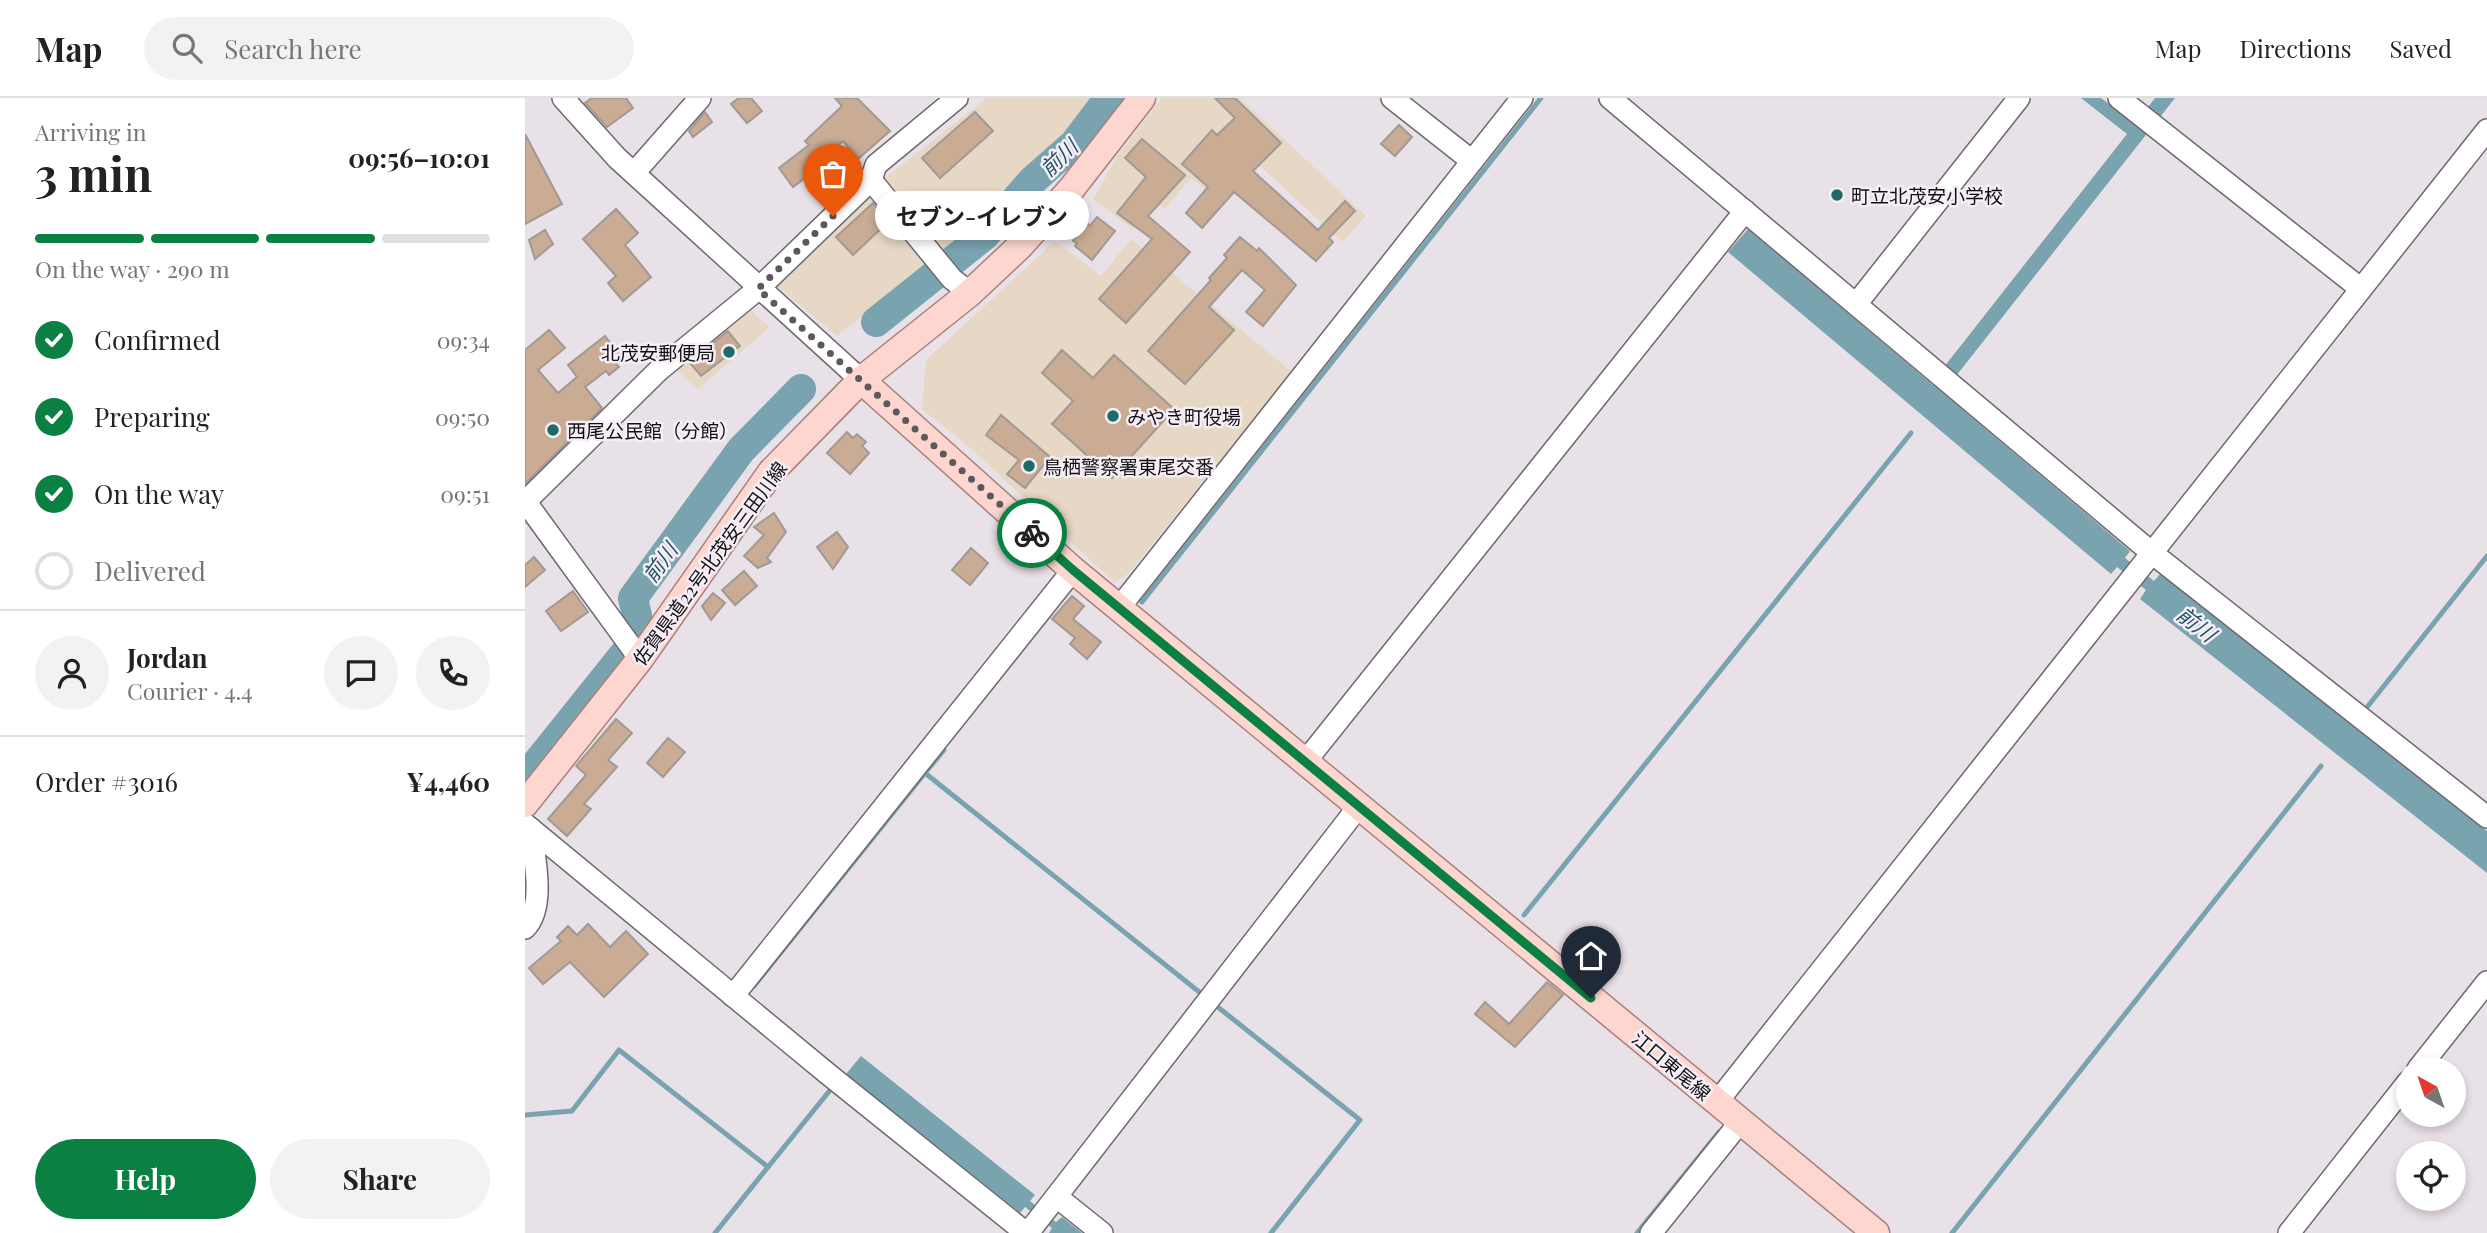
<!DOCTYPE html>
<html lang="en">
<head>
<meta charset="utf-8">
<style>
  :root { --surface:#fff; --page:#f2f2f2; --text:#222; --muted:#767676; --line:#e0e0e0; --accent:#0b8043 }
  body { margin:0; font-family:"Playfair Display","Noto Sans JP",serif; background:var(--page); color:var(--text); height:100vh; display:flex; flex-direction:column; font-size:26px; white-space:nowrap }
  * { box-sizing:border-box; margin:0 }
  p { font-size:23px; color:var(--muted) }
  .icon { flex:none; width:38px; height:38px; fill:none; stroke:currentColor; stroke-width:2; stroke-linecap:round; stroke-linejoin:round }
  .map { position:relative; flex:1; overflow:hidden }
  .side { display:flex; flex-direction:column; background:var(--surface); width:525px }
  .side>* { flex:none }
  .needle { width:46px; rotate:320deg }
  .fabs { position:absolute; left:1871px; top:959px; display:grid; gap:14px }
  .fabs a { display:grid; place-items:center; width:70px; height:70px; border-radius:50%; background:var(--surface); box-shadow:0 4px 10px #0003; font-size:35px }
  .pin { position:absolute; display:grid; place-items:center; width:60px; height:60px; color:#fff; margin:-72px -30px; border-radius:50% 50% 50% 0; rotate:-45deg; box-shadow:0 0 7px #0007 }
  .pin .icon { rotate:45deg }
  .courier { position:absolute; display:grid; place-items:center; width:70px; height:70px; margin:-35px; border:5px solid #0b8043; border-radius:50%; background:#fff; color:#222; box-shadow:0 2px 9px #0007 }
  .bubble { position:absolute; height:49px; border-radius:24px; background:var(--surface); box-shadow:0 4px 10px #0003; font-size:23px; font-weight:700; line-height:49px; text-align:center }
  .overview em { font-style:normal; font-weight:700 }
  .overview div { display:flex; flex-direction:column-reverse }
  .overview { display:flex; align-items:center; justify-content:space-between; height:119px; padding:0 35px }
  h1 { font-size:46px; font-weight:700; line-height:52px }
  .bar { display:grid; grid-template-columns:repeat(4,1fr); gap:10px 7px; align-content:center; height:84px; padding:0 35px }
  .bar i { height:9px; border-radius:5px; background:var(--line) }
  .bar .selected { background:var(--accent) }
  .bar p { grid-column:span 4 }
  .line { display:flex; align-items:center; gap:18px; padding:0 35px; border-top:2px solid var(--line) }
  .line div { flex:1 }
  .round { display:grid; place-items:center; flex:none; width:74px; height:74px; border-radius:37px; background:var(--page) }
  ol { padding:0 35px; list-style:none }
  li { display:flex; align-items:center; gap:21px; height:77px }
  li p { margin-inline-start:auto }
  li .icon { padding:7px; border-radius:50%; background:var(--accent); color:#fff; stroke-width:4 }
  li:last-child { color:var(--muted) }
  li i { width:38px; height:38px; border:4px solid var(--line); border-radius:50% }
  .primary-button { display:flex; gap:14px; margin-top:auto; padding:14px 35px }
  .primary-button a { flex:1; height:80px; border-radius:42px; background:var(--accent); color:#fff; font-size:28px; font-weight:700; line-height:80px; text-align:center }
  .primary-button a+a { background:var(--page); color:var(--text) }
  header { display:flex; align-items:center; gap:42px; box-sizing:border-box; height:98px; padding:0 35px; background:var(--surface); border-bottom:2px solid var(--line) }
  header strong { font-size:33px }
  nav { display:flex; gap:38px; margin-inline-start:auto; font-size:24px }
  .search { width:490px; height:63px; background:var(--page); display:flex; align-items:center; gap:18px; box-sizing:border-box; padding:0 24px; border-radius:38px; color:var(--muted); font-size:26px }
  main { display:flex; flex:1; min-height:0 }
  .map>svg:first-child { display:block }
  .commercial { fill:#e6d8c5 }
  .water { fill:#7aa3b0 }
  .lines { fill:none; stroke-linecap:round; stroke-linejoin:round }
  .stream { stroke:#7aa3b0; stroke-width:5 }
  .river { stroke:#7aa3b0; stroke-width:30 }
  .building { fill:#caac95; stroke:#a19993; stroke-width:2 }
  .minor-casing { stroke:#6f686f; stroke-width:24 }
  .major-casing { stroke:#a97f79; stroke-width:29 }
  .minor { stroke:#fff; stroke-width:21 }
  .major { stroke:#fdd6d0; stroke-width:26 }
  .done { stroke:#5d585c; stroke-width:7; stroke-dasharray:0 12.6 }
  .route { stroke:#0b8043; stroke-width:9 }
  .poi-dot { fill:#1e6a67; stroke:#f6eef6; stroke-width:2.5 }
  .labels { text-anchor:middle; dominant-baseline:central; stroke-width:5; stroke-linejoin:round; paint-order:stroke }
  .poi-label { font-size:19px; fill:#110f11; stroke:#f6eef6; text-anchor:start }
  .street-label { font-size:19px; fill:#110f11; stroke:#f6eef6 }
  .water-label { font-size:21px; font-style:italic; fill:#1d5464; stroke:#f6eef6 }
</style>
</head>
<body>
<header>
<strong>Map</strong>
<div class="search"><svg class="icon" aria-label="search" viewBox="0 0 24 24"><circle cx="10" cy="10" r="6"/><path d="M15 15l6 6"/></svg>Search here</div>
<nav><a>Map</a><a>Directions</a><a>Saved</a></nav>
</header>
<main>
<section class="side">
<div class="overview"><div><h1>3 min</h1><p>Arriving in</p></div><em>09:56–10:01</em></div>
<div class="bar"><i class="selected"></i><i class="selected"></i><i class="selected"></i><i></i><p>On the way · 290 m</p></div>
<ol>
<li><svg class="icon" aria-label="check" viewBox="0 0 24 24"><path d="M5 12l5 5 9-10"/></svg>Confirmed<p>09:34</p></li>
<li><svg class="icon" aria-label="check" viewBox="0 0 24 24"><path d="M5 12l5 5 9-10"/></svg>Preparing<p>09:50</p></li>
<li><svg class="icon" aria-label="check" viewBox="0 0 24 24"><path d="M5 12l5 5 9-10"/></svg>On the way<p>09:51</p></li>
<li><i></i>Delivered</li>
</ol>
<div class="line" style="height:126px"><a class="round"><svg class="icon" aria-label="person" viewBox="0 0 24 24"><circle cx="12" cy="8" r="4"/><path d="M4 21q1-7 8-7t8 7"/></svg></a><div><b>Jordan</b><p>Courier · 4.4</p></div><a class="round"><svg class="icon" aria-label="chat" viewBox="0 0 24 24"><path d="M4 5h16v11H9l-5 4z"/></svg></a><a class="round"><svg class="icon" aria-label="phone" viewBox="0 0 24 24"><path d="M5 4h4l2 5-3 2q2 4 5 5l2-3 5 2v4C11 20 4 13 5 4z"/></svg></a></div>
<div class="line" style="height:91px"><div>Order #3016</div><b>¥4,460</b></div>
<div class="primary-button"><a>Help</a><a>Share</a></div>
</section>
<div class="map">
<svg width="1962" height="1135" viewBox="0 0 1962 1135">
  <rect width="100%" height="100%" fill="#e9e1e8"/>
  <g class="commercial">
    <path d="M462 0H575L545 40 522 59 455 129 312 238 248 185 360 80Z"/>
    <path d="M637 0H715L841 118 817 144 718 52 682 93 666 80 640 111 631 104 607 131 568 101 593 57Z"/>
    <path d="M606 141 767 274 603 476 589 484 443 348 397 311 401 262 530 143 576 178Z"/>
    <path d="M219 207 245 229 173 291 148 269Z"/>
  </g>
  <g class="water">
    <path d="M1556 0H1576L1610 26 1630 0H1650L1431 278 1419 269 1602 36Z"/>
    <path d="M1223 131 1408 287 1411 284 1418 290 1416 293 1605 453 1600 460 1629 483 1636 475 1962 733V775L1615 501 1621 492 1592 469 1586 476 1203 154Z"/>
    <path d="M336 958 510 1097 505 1103 531 1124 537 1119 557 1135H524L527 1130 500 1109 495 1115 321 976Z"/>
  </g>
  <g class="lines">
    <g class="stream">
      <path d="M617 504 1016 0"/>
      <path d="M1843 608 1962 458"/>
      <path d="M419 652 400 675 678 897"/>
      <path d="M999 817 1386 335"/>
      <path d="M229 888 400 675"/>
      <path d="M694 910 835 1022 746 1135"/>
      <path d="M0 1017 47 1013 94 952 243 1069 306 991"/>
      <path d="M190 1135 243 1069"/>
      <path d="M1112 1135 1194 1034"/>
      <path d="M1427 1135 1796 668"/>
    </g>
    <g class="river">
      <path d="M351 224 460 137 507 83 549 46 584 0"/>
      <path d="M0 680 116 535 108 500 216 352 276 291"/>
    </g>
  </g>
  <g class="building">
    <path d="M67 0H101L108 10 82 29 60 5Z"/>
    <path d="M214 0H226L237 13 222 25 206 6Z"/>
    <path d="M310 0H332L365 33 333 61 318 43 282 75 284 77 268 89 254 70 284 47 280 43 317 8Z"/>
    <path d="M690 0H710L756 45 728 73 793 132 820 103 830 113 804 140 808 144 791 163 709 94 677 130 661 115 683 89 657 66 687 32 692 37 710 20Z"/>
    <path d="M180 14 187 24 168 39 164 33Z"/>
    <path d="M450 14 468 33 415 80 397 60Z"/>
    <path d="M874 27 887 39 870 58 856 46Z"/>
    <path d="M0 36 37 106 0 126Z"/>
    <path d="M617 41 660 77 623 118 665 154 601 225 574 201 627 141 592 115 621 79 600 60Z"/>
    <path d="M348 105 363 124 328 157 311 139Z"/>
    <path d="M91 111 113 135 100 147 126 179 98 203 83 185 91 178 58 141Z"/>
    <path d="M572 119 590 133 567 162 550 148 552 145 548 143 562 125 565 128Z"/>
    <path d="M20 132 28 146 10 161 4 142Z"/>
    <path d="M715 139 732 153 734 150 771 187 738 228 721 214 740 192 717 172 684 209 709 232 660 286 623 253 686 182 684 180 702 160 699 157Z"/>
    <path d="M24 232 40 250 13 272 33 295 52 279 43 267 80 238 97 261 91 266 94 269 84 277 81 273 60 289 77 310 0 386V252Z"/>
    <path d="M203 233 215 248 176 278 164 264Z"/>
    <path d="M537 252 568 280 589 257 649 311 587 380 527 326 548 303 517 275Z"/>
    <path d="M476 317 525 359 500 390 482 376 494 362 461 337Z"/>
    <path d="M322 334 328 340 332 336 341 344 337 348 344 355 325 376 302 355Z"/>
    <path d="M249 415 261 434 242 460 246 464 233 470 219 458 239 437 229 429Z"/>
    <path d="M312 434 323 449 308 471 292 449Z"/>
    <path d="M446 450 463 465 445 487 427 472Z"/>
    <path d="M9 459 20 472 0 489V467Z"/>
    <path d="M219 473 232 488 210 507 197 492Z"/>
    <path d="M48 493 63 514 36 533 21 513Z"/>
    <path d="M188 495 200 505 186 522 177 508Z"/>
    <path d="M547 498 559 508 548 521 576 544 562 561 545 546 550 540 527 521Z"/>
    <path d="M91 621 107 635 83 662 92 669 59 706 66 711 42 738 23 721 61 677 51 668Z"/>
    <path d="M143 640 160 654 138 679 122 665Z"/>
    <path d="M63 826 85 849 101 833 123 856 79 899 45 864 18 886 4 870 36 843 32 839 43 828 52 837Z"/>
    <path d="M1022 884 1038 897 990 949 950 916 960 904 984 926Z"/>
  </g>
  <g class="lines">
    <g class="minor-casing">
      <g id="minor">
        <path d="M38 0 92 60 336 282"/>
        <path d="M867 0 947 63"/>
        <path d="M1085 0 1627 455 1962 719"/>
        <path d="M1594 0 1836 191"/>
        <path d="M109 75 175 0"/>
        <path d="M346 82 427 181 445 195"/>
        <path d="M1332 205 1494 0"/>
        <path d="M0 403 115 561"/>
        <path d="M0 404 134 272 233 191 346 82 351 67 432 0"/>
        <path d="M594 510 997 0"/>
        <path d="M780 664 1220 113"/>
        <path d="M0 726 303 976 501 1135"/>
        <path d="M0 830C21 809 9 758 6 731"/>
        <path d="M208 898 548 472"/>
        <path d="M1893 971 1962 884"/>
        <path d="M1192 1004 1962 32"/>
        <path d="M532 1099 577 1135"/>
        <path d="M503 1135 834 708"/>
        <path d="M1126 1135 1216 1023"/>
        <path d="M1764 1135 1883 984"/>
      </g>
    </g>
    <g class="major-casing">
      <g id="major">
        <path d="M336 282 548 472 1351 1135"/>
        <path d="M0 706 115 561 246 374 336 282 445 195 494 149 547 90 617 0"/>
      </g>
    </g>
    <use href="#minor" class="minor"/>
    <use href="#major" class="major"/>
  </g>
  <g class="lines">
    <path class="done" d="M308 118 233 191 507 435"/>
    <path class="route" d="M507 435 548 472 1066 900"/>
  </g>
  <g class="poi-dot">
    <circle cx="1312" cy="97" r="7"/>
    <circle cx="204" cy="254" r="7"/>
    <circle cx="588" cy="318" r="7"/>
    <circle cx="28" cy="332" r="7"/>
    <circle cx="504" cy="368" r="7"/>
  </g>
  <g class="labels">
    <g class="poi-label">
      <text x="1326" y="97">町立北茂安小学校</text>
      <text x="190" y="254" text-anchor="end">北茂安郵便局</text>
      <text x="602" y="318">みやき町役場</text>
      <text x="42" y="332">西尾公民館（分館）</text>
      <text x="518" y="368">鳥栖警察署東尾交番</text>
    </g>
    <g class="street-label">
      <text transform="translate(184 465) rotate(-54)">佐賀県道22号北茂安三田川線</text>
      <text transform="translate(1147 967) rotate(40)">江口東尾線</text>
    </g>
    <g class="water-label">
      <text transform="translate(533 59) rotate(-44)">前川</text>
      <text transform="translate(134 464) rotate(-54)">前川</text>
      <text transform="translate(1672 525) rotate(38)">前川</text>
    </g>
  </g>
</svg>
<div class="fabs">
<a><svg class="needle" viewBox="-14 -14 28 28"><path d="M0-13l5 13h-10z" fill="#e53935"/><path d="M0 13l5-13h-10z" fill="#767676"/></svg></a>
<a><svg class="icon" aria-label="locate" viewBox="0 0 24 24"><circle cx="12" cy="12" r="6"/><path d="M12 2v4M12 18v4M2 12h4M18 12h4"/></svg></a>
</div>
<div class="pin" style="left:308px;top:118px;background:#ea580c"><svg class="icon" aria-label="bag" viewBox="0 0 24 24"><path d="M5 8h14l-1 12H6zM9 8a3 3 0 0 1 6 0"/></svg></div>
<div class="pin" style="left:1066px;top:900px;background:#1f2937"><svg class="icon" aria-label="home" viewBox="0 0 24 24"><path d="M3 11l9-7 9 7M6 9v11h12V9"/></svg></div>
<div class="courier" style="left:507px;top:435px"><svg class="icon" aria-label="bike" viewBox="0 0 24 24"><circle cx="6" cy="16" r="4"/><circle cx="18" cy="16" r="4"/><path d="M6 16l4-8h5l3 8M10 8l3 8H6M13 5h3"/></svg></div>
<div class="bubble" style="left:350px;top:93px;width:214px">セブン-イレブン</div>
</div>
</main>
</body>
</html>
